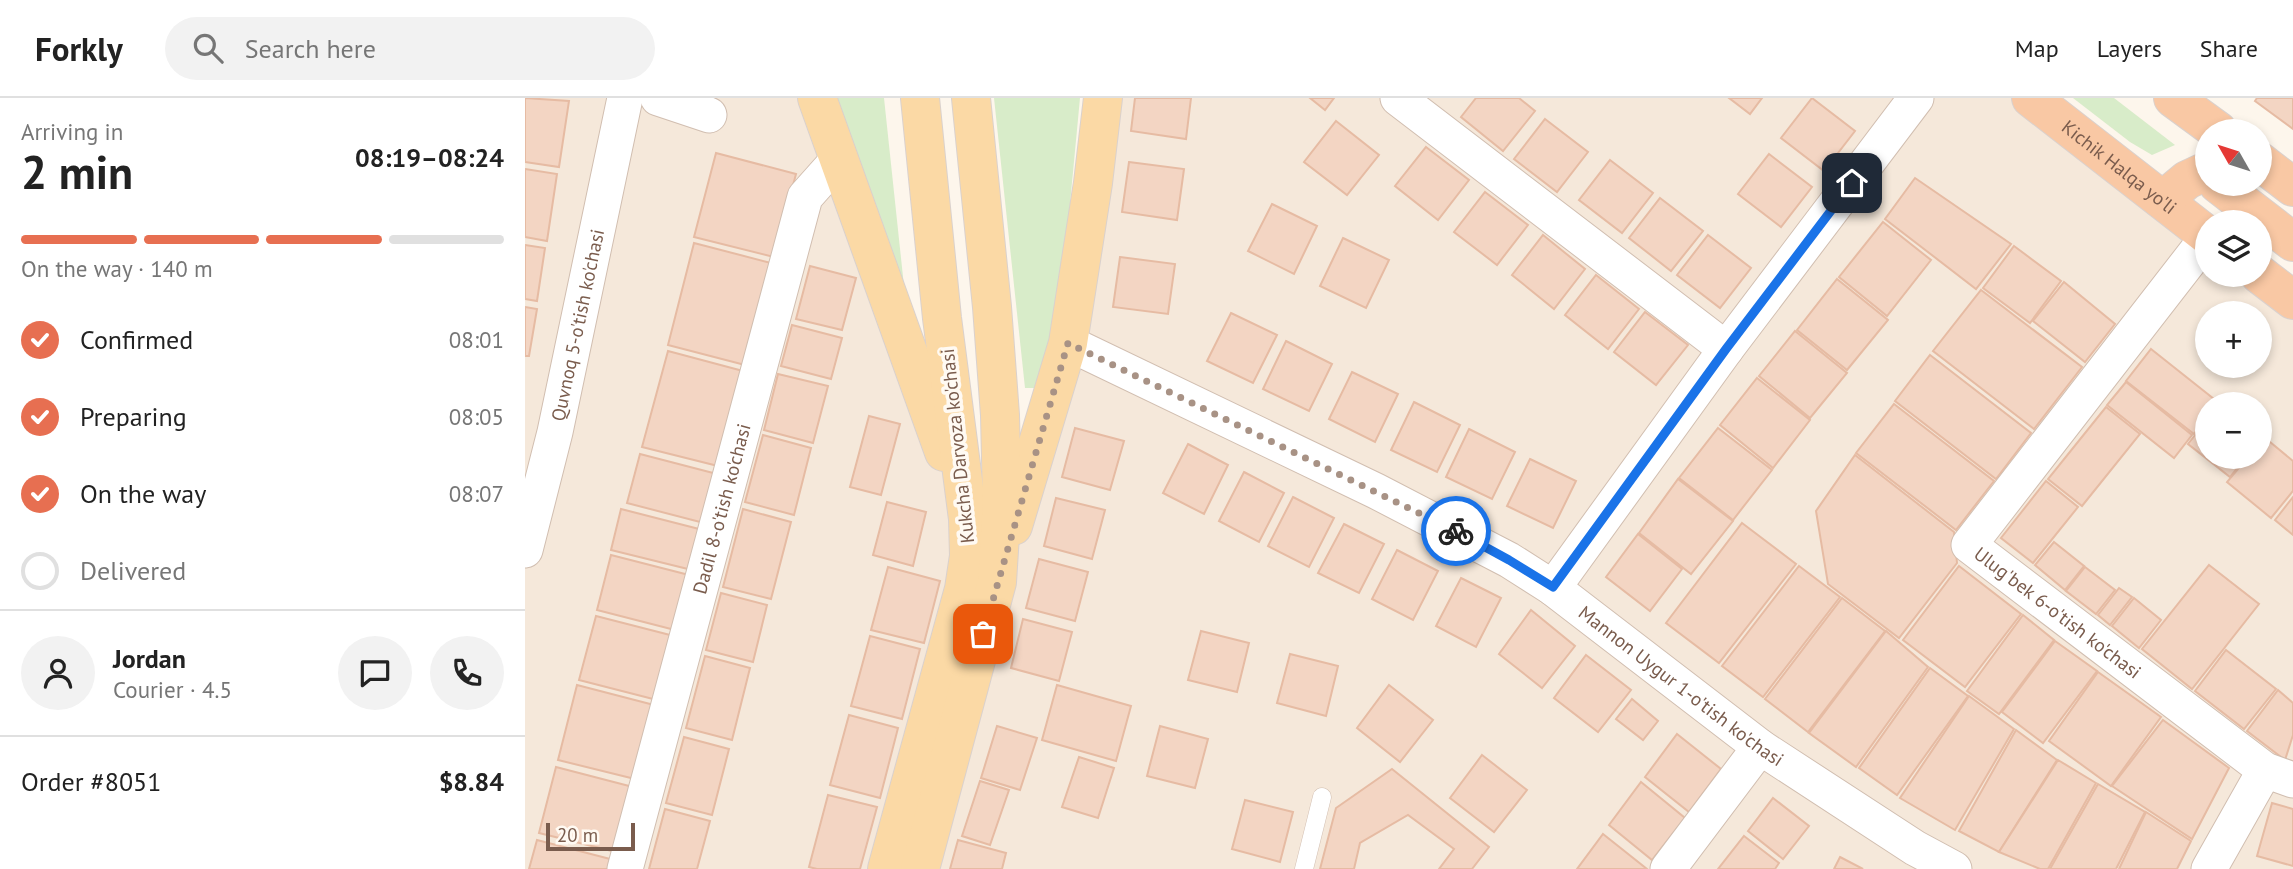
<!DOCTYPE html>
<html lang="en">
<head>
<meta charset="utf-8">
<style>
  :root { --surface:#fff; --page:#f2f2f2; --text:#222; --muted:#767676; --line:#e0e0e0; --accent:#e76f51 }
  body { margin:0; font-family:"PT Sans",sans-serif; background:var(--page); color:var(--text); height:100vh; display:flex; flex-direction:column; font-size:26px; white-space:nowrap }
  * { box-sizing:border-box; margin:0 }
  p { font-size:23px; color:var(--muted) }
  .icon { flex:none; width:38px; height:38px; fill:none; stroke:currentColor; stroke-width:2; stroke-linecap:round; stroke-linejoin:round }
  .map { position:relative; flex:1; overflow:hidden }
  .drawer { display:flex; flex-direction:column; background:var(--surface); width:525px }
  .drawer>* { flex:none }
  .needle { width:46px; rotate:309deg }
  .tools { position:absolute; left:1670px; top:21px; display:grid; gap:14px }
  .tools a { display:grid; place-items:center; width:77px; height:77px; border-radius:50%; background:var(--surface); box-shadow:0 4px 10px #0003; font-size:35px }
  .scale { position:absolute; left:21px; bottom:18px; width:89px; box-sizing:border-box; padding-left:7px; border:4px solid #7a5c4d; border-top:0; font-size:19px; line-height:24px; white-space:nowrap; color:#7a5c4d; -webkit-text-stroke:5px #fffaf3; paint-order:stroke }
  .pin { position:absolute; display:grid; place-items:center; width:60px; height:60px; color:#fff; margin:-30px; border-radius:14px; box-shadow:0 4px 10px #0006 }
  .courier { position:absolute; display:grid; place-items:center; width:70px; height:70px; margin:-35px; border:5px solid #1a73e8; border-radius:50%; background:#fff; color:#222; box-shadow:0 2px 9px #0007 }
  .headline em { font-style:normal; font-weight:700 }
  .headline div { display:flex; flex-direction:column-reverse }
  .headline { display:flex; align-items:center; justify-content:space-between; height:119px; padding:0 21px }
  h1 { font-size:46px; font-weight:700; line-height:52px }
  .bar { display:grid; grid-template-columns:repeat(4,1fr); gap:10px 7px; align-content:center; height:84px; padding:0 21px }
  .bar i { height:9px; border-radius:5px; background:var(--line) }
  .bar .on { background:var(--accent) }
  .bar p { grid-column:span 4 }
  .line { display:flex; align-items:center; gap:18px; padding:0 21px; border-top:2px solid var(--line) }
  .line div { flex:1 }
  .round { display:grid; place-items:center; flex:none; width:74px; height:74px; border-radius:37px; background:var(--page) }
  ol { padding:0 21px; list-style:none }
  li { display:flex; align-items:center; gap:21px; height:77px }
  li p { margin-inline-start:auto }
  li .icon { padding:7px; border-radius:50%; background:var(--accent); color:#fff; stroke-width:4 }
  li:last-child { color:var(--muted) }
  li i { width:38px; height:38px; border:4px solid var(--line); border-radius:50% }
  header { display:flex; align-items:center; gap:42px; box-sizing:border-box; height:98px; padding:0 35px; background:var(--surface); border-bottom:2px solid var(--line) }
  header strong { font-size:33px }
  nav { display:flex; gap:38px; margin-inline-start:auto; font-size:24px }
  .search { width:490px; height:63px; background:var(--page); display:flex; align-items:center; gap:18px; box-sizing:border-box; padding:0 24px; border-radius:38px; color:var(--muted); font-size:26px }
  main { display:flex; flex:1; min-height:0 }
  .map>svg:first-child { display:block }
  .residential { fill:#f5e8da; fill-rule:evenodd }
  .green { fill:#d8ecc9 }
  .building { fill:#f3d5c3; stroke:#e6bba3; stroke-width:2 }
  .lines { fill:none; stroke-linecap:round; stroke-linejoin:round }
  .service-casing { stroke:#d1beb0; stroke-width:19 }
  .minor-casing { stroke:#d1beb0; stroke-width:37 }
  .primary-casing { stroke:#dad1cd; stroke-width:40 }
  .trunk-casing { stroke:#dad1cd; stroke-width:40 }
  .service { stroke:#fff; stroke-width:18 }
  .minor { stroke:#fff; stroke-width:35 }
  .primary { stroke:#fbd9a5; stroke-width:38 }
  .trunk { stroke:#f9c8a4; stroke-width:38 }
  .done { stroke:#a89285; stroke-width:7; stroke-dasharray:0 12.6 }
  .route { stroke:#1a73e8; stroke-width:9 }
  .labels { text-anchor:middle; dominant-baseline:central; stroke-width:7; stroke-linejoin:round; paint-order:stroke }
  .street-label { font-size:19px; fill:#7a5c4d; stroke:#fffaf3 }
</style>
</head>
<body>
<header>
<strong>Forkly</strong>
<div class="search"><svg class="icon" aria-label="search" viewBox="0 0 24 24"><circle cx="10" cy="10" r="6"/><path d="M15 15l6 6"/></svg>Search here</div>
<nav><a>Map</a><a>Layers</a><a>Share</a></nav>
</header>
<main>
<section class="drawer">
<div class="headline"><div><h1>2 min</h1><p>Arriving in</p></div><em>08:19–08:24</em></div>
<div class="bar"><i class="on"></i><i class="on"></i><i class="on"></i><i></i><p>On the way · 140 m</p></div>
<ol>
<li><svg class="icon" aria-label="check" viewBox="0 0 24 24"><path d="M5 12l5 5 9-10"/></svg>Confirmed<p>08:01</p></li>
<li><svg class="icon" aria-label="check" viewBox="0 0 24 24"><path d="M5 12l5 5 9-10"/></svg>Preparing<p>08:05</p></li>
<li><svg class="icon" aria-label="check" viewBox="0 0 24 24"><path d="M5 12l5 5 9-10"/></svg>On the way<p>08:07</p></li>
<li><i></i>Delivered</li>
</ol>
<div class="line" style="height:126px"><a class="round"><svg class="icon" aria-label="person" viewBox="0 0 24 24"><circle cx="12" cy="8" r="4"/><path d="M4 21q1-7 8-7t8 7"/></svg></a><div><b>Jordan</b><p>Courier · 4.5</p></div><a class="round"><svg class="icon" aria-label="chat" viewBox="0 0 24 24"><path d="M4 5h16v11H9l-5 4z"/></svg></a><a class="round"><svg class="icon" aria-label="phone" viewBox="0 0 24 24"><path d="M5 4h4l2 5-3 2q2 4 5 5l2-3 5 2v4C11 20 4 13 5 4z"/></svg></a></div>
<div class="line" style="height:91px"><div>Order #8051</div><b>$8.84</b></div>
</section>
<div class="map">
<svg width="1768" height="771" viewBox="0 0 1768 771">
  <rect width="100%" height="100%" fill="#fdf6ec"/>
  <g class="residential">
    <path d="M0 0H292L443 421 362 771H0Z"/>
    <path d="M578 0H1506L1682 137V177H1734L1768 202V771H395L472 484ZM1682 215H1734V268H1682ZM1682 306H1734V359H1682Z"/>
  </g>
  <g class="green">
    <path d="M311 0H359L381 207Z"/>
    <path d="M469 0H555L538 180 518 270 509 290H500Z"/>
    <path d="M1548 0H1589L1650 47 1627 57 1605 44Z"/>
  </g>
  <g class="building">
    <path d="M0 0 44 3 34 69 0 64Z"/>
    <path d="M610 0H666L661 41 606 33Z"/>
    <path d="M785 0H809L800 12Z"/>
    <path d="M951 0H994L1010 13 978 53 936 19Z"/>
    <path d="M1204 0H1237L1225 16Z"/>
    <path d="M1287 0 1330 33 1299 73 1256 40Z"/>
    <path d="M1732 0H1768V31L1730 3Z"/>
    <path d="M1020 21 1063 54 1032 94 989 61Z"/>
    <path d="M811 23 854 57 822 97 779 64Z"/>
    <path d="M901 49 944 82 913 122 870 88Z"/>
    <path d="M191 55 271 76 249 159 169 139Z"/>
    <path d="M1244 56 1287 89 1256 129 1213 96Z"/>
    <path d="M1085 62 1128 95 1097 135 1054 102Z"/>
    <path d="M604 64 659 71 652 122 597 114Z"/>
    <path d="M0 71 32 76 22 143 0 139Z"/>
    <path d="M1390 80 1486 146 1451 191 1360 121Z"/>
    <path d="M960 94 1003 127 972 167 929 134Z"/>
    <path d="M1135 100 1178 133 1146 173 1104 140Z"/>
    <path d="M747 106 792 128 769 176 723 153Z"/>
    <path d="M1358 124 1406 162 1362 218 1314 179Z"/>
    <path d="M1018 137 1060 171 1029 211 987 177Z"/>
    <path d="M1183 137 1226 170 1195 210 1152 177Z"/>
    <path d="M818 140 864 162 841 210 795 188Z"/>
    <path d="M169 145 246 165 220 267 143 247Z"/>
    <path d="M0 147 20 150 12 203 0 201Z"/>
    <path d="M1489 148 1536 183 1505 225 1458 190Z"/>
    <path d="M595 159 650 166 643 216 588 209Z"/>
    <path d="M285 168 331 180 317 232 271 221Z"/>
    <path d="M1071 177 1114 211 1083 251 1040 217Z"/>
    <path d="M1312 181 1363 222 1322 272 1272 232Z"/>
    <path d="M1539 184 1590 226 1560 264 1508 223Z"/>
    <path d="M1456 192 1557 269 1509 331 1408 253Z"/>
    <path d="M0 209 12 211 4 258H0Z"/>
    <path d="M1120 214 1163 247 1131 287 1089 254Z"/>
    <path d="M706 215 752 237 728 285 682 263Z"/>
    <path d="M267 227 317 240 306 281 256 268Z"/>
    <path d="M1270 233 1322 275 1285 320 1234 278Z"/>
    <path d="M761 243 807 266 784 313 738 291Z"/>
    <path d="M1626 251 1694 305 1682 306V320L1669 336 1601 283Z"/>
    <path d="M143 253 218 273 193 368 117 349Z"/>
    <path d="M1405 257 1506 335 1471 381 1370 303Z"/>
    <path d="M827 274 873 296 850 344 804 321Z"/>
    <path d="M253 276 303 288 288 345 239 332Z"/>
    <path d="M1232 280 1285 322 1248 370 1195 327Z"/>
    <path d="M1601 284 1667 337 1649 360 1582 307Z"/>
    <path d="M889 304 935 327 912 374 866 352Z"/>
    <path d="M1369 306 1469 383 1431 432 1331 355Z"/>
    <path d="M1581 309 1615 336 1557 408 1523 381Z"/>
    <path d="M344 318 375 326 356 397 325 389Z"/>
    <path d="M1682 322V359H1721L1705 379 1663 346Z"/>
    <path d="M550 330 599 343 585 392 537 379Z"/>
    <path d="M1193 330 1247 372 1208 422 1154 380Z"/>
    <path d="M944 331 990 354 967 401 921 379Z"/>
    <path d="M238 337 286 350 269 417 220 404Z"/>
    <path d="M1739 339 1768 363V393L1746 420 1702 384 1723 359H1734V345Z"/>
    <path d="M663 346 703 367 679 416 638 395Z"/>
    <path d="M115 356 192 376 179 425 102 405Z"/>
    <path d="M1330 357 1429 434 1432 465 1374 540 1303 486 1291 413Z"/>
    <path d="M1005 361 1051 383 1028 430 982 408Z"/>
    <path d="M719 374 759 395 734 444 694 423Z"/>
    <path d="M1153 381 1208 423 1166 476 1114 435Z"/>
    <path d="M1521 383 1553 409 1508 465 1476 440Z"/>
    <path d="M768 399 809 420 784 469 743 448Z"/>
    <path d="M1768 399V437L1750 422Z"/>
    <path d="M531 400 580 412 567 461 519 448Z"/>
    <path d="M362 404 401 414 388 468 348 457Z"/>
    <path d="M96 411 178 432 167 472 86 452Z"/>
    <path d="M218 411 266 424 246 501 198 489Z"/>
    <path d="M1217 425 1271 466 1194 565 1141 525Z"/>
    <path d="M819 426 859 446 834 495 793 475Z"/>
    <path d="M1113 436 1157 471 1125 513 1081 479Z"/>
    <path d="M1529 444 1559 468 1540 492 1510 467Z"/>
    <path d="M872 452 913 473 888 522 847 501Z"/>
    <path d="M86 457 164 477 150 532 72 512Z"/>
    <path d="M514 461 563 474 550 523 501 510Z"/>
    <path d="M1684 467 1734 506 1667 591 1617 551Z"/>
    <path d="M1274 468 1315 499 1238 599 1197 568Z"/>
    <path d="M1434 468 1496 516 1440 589 1378 542Z"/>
    <path d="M363 469 415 483 399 545 346 532Z"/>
    <path d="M1560 469 1590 492 1571 516 1541 493Z"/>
    <path d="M936 480 976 500 951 549 911 528Z"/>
    <path d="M1594 490 1607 499 1585 527 1573 517Z"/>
    <path d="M196 495 242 507 228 564 181 552Z"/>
    <path d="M1317 500 1360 533 1283 634 1240 601Z"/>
    <path d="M1609 500 1636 522 1614 550 1587 528Z"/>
    <path d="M1006 512 1050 548 1017 590 974 556Z"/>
    <path d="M1498 517 1529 542 1474 616 1442 593Z"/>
    <path d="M71 518 149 538 132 602 54 582Z"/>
    <path d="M498 521 547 534 534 583 486 570Z"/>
    <path d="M676 533 724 545 712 594 663 582Z"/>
    <path d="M1361 533 1403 569 1331 669 1284 635Z"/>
    <path d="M345 538 395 551 377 621 326 608Z"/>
    <path d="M1530 543 1572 573 1518 645 1477 614Z"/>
    <path d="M1701 552 1751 591 1719 631 1670 593Z"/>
    <path d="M765 556 813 568 801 618 752 605Z"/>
    <path d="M1061 557 1106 592 1073 634 1029 600Z"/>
    <path d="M180 558 225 570 207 642 161 630Z"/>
    <path d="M1405 570 1443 598 1372 697 1334 670Z"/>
    <path d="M1573 574 1636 619 1586 688 1524 643Z"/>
    <path d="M52 587 129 607 110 681 33 662Z"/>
    <path d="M532 587 606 608 591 663 517 642Z"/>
    <path d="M864 587 908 622 875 664 832 630Z"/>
    <path d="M1753 592 1768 605V637L1760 662 1722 633Z"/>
    <path d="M1444 598 1489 631 1430 732 1375 700Z"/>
    <path d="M1107 601 1133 623 1118 642 1091 621Z"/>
    <path d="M324 617 373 630 355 700 305 687Z"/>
    <path d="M1638 622 1704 670 1667 741 1587 688Z"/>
    <path d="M472 628 512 640 495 692 456 680Z"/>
    <path d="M635 628 683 641 670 690 622 678Z"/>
    <path d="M1491 632 1532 662 1474 754 1434 733Z"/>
    <path d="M1152 636 1196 671 1164 714 1120 679Z"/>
    <path d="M159 639 204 651 187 717 141 705Z"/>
    <path d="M957 657 1002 692 969 734 925 700Z"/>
    <path d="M554 659 589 670 573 720 537 709Z"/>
    <path d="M1533 662 1571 685 1523 771H1515L1474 754Z"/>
    <path d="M31 669 108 689 91 754 14 735Z"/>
    <path d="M867 671 964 749 947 771H914L929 751 883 717 835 745 829 771H795L811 710Z"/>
    <path d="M455 683 484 692 465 747 437 738Z"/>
    <path d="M1116 684 1160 720 1127 762 1084 727Z"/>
    <path d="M1573 686 1620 714 1591 771H1525Z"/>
    <path d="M303 697 352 709 335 771H292L284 769Z"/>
    <path d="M1248 700 1284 728 1258 761 1223 733Z"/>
    <path d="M720 702 768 714 755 764 707 751Z"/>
    <path d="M1747 705 1768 711V768L1732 758Z"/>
    <path d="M140 711 185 723 172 771H124Z"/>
    <path d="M1621 714 1666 743 1652 771H1594Z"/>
    <path d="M1078 736 1122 771H1052Z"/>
    <path d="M1219 738 1254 765 1250 771H1193Z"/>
    <path d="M12 742 89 762 87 771H4Z"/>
    <path d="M433 742 481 755 477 771H425Z"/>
    <path d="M1315 759 1338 771H1309Z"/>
  </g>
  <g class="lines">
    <g class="service-casing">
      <path id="service" d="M779 771 797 699"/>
    </g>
    <g class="minor-casing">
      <g id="minor">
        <path d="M133 0 184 17"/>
        <path d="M873 0 1201 251"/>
        <path id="s1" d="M1682 140 1444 447 1740 672 1768 682"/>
        <path id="s2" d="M543 245 851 393 984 462 1028 490 1235 649 1390 750 1429 771"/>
        <path id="s3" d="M0 452 30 334 100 0"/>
        <path d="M1028 490 1201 251 1391 0"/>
        <path id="s4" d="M100 771 280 99 313 62"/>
        <path d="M1143 771 1235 649"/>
        <path d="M1684 771 1740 672"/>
      </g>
    </g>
    <g class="primary-casing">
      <g id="primary">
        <path d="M292 0 419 354"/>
        <path d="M488 428 543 245 568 85 578 0"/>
        <path d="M362 771 439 491 444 458 443 421 417 220 395 0"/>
        <path d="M395 771 472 484 477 405 475 317 467 209 446 0"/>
      </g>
    </g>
    <g class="trunk-casing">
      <g id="trunk">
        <path id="s5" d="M1506 0 1682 137"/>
        <path d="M1648 0 1693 33"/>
        <path d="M1734 63 1768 89"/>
        <path d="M1693 86 1768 144"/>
        <path d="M1638 102 1662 82 1677 75 1682 77"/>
        <path d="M1734 176 1768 202"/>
      </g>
    </g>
    <use href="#service" class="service"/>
    <use href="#minor" class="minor"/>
    <use href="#primary" class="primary"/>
    <use href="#trunk" class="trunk"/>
  </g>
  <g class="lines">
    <path class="done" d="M458 536 543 245 931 433"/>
    <path class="route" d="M931 433 984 462 1028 489 1201 251 1327 85"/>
  </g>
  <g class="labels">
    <g class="street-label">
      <text stroke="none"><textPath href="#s5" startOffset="112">Kichik Halqa yo'li</textPath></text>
      <text stroke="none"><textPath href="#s3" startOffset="231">Quvnoq 5-o'tish ko'chasi</textPath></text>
      <text transform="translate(432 348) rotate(-96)">Kukcha Darvoza ko'chasi</text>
      <text stroke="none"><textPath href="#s4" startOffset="373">Dadil 8-o'tish ko'chasi</textPath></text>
      <text stroke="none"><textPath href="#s1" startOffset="500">Ulug'bek 6-o'tish ko'chasi</textPath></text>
      <text stroke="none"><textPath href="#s2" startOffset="705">Mannon Uygur 1-o'tish ko'chasi</textPath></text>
    </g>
  </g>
</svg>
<div class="tools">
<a><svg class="needle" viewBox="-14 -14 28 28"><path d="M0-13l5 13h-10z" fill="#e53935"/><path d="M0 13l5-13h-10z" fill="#767676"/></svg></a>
<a><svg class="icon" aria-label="layers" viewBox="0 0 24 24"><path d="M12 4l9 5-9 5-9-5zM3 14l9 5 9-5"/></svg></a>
<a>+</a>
<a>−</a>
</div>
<div class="scale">20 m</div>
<div class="pin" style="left:458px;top:536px;background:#ea580c"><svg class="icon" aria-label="bag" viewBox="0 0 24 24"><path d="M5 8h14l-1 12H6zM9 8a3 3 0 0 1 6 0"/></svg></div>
<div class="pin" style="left:1327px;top:85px;background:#1f2937"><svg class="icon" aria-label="home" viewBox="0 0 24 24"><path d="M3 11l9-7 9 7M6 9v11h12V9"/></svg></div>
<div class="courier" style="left:931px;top:433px"><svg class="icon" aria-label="bike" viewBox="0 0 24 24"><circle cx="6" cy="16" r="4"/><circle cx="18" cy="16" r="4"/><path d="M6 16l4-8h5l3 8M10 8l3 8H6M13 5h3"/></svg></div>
</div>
</main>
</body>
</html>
